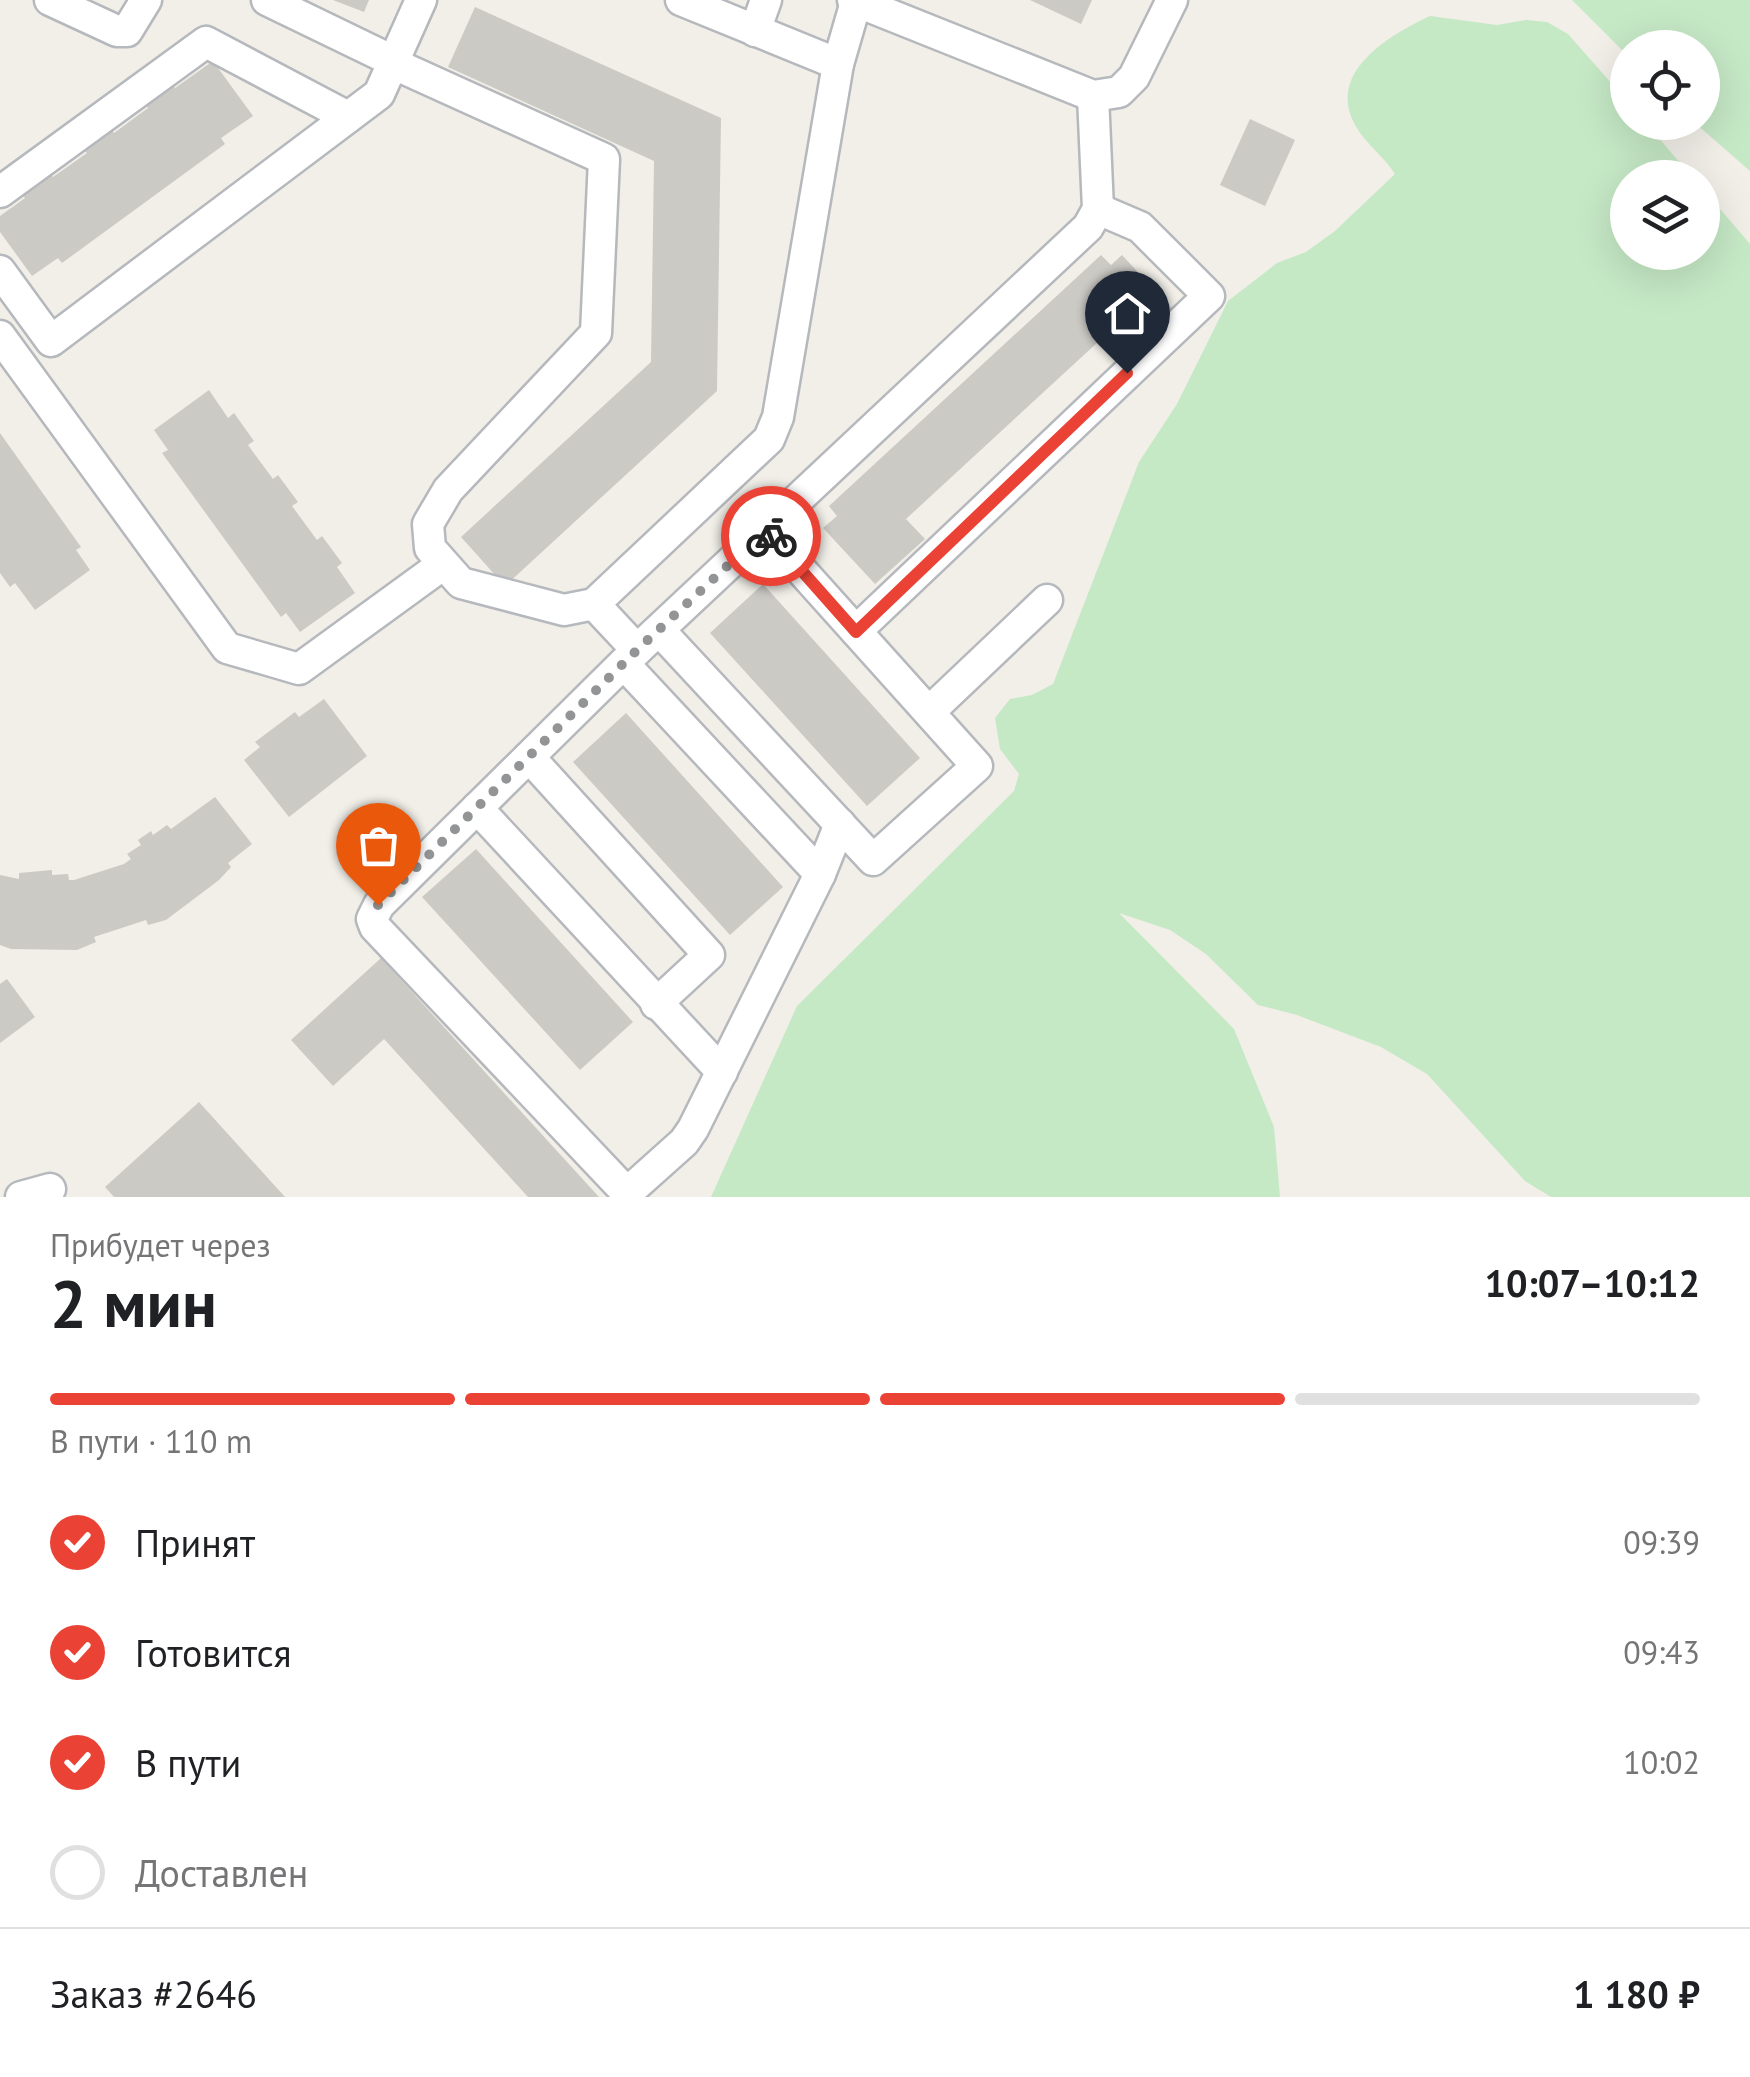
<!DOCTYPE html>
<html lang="ru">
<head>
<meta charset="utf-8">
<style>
  :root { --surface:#fff; --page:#f6f6f6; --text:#202124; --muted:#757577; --line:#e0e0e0; --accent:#ea4335 }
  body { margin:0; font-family:"PT Sans",sans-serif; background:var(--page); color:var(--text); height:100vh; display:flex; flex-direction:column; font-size:38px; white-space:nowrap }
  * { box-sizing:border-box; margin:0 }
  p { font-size:32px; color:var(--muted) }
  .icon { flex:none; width:55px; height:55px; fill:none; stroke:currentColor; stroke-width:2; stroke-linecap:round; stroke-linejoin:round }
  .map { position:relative; height:1197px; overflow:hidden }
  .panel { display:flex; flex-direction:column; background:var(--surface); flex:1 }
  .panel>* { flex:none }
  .controls { position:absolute; left:1610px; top:30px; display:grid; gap:20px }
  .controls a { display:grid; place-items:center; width:110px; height:110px; border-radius:50%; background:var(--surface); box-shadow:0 10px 40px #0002; font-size:50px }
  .pin { position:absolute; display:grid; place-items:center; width:85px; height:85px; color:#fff; margin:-102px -42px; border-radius:50% 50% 50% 0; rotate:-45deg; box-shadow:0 0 10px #0007 }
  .pin .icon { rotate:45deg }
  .courier { position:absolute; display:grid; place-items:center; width:100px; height:100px; margin:-50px; border:8px solid #ea4335; border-radius:50%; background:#fff; color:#222; box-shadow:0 2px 12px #0007 }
  .headline em { font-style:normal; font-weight:700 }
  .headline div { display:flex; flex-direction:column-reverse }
  .headline { display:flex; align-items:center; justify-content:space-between; height:170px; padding:0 50px }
  h1 { font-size:65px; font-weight:700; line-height:75px }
  .bar { display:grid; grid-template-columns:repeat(4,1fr); gap:15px 10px; align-content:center; height:120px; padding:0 50px }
  .bar i { height:12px; border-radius:8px; background:var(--line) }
  .bar .selected { background:var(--accent) }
  .bar p { grid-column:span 4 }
  .line { display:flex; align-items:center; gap:25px; padding:0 50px; border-top:2px solid var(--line) }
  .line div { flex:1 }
  ol { padding:0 50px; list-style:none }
  li { display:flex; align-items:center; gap:30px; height:110px }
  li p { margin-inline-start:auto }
  li .icon { padding:10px; border-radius:50%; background:var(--accent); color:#fff; stroke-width:4 }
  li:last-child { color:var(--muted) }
  li i { width:55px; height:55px; border:5px solid var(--line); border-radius:50% }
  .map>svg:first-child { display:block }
  .green { fill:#c5e8c5 }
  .building { fill:#cccac5 }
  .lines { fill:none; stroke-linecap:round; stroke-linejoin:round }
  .minor-casing { stroke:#b5b8bc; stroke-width:35 }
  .minor { stroke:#fff; stroke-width:30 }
  .done { stroke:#929495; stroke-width:10; stroke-dasharray:0 18 }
  .route { stroke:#ea4335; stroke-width:12 }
</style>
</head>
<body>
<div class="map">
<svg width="1750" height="1197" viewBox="0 0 1750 1197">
  <rect width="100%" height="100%" fill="#f1efe8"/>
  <g class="green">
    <path d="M1572 0H1750V171L1695 123 1702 122V48H1628L1627 55Z"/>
    <path d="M1430 16 1497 25 1526 20 1547 22 1568 34 1627 101 1628 122 1646 123 1692 177 1628 178V252H1702L1703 189 1750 244V1197H1551L1525 1181 1427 1074 1381 1047 1297 1015 1258 1005 1206 954 1170 930 1119 913 1234 1029 1274 1127 1280 1197H711L797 1006 1014 791 1019 774 1000 749 995 718 1010 699 1032 695 1053 684 1139 462 1177 404 1228 301 1277 263 1306 252 1335 231 1395 174C1386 160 1375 151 1364 138 1317 80 1381 39 1430 16Z"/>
  </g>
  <g class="building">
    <path d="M333 0H369L364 12Z"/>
    <path d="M1030 0H1092L1081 24Z"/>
    <path d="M475 7 721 118 717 391 505 586 461 537 651 362 654 161 448 67Z"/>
    <path d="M213 61 253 116 221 138 225 144 62 263 58 258 32 276 0 232V216L25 198 21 193 49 172 53 177 87 153 82 148 110 128 114 133 148 108 144 103 171 83 175 88Z"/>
    <path d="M1250 119 1295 140 1265 206 1220 185Z"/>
    <path d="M1101 255 1111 265 1122 255 1172 309 1128 349 1111 330 906 519 925 539 875 584 823 528 837 516 829 506Z"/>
    <path d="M209 390 228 418 234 413 254 441 248 445 273 479 278 475 298 502 292 506 317 540 322 536 342 563 337 567 355 593 300 632 286 613 281 617 162 453 168 450 154 430Z"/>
    <path d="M0 433 81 547 76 550 90 570 35 610 15 583 10 587 0 573Z"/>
    <path d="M763 584 920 758 867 806 710 633Z"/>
    <path d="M324 699 367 756 289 817 244 760 260 747 255 742 295 712 299 717Z"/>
    <path d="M626 713 783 887 730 935 573 762Z"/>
    <path d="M215 797 252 844 228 863 231 867 219 880 166 920 148 925 146 920 94 937 96 942 77 950 11 949 0 945V875L19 879V873L52 870V875L68 874 69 880H74L124 864 131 859 127 854 141 845 138 840 151 831 153 835 167 825 171 829Z"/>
    <path d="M476 849 633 1022 580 1070 422 897Z"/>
    <path d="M381 958 599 1197H528L384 1039 333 1086 291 1040Z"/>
    <path d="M7 979 35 1017 0 1043V984Z"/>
    <path d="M199 1102 285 1197H114L105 1187Z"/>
  </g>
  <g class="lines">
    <g class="minor-casing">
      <g id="minor">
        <path d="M50 0 117 31H127L146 0"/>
        <path d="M267 0 393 61"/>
        <path d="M681 0 838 64"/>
        <path d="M853 0 1093 96 1119 92 1134 77 1172 0"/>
        <path d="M755 31 766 0"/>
        <path d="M392 63 604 159 596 333 448 490 428 524 430 548 461 583 564 610 594 604 769 439 778 417 838 64 856 2"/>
        <path d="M0 192 206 42 348 117"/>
        <path d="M0 271 51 341 379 94 421 0"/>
        <path d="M0 336 227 648 299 669 442 565"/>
        <path d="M594 604 637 650"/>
        <path d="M659 630 873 860 977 766 765 530"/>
        <path d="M856 631 1209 296 1140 227 1098 209"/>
        <path d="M624 664 820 874"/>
        <path d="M929 712 1047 600"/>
        <path d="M529 757 709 955 656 1004"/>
        <path d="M477 808 722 1072"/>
        <path d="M840 824 820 874 693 1129 684 1142 627 1193 375 927 372 919 379 905 637 650 1088 227 1098 209 1093 96"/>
        <path d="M21 1197 50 1189"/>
      </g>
    </g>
    <use href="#minor" class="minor"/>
  </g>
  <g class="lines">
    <path class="done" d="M378 905 637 650 766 530 771 536"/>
    <path class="route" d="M771 536 856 632 1127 373"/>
  </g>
</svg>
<div class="controls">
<a><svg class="icon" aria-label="locate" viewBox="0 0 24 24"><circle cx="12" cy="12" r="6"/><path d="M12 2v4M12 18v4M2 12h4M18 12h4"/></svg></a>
<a><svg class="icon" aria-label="layers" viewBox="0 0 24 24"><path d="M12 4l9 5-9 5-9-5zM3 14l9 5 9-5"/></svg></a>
</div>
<div class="pin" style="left:378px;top:905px;background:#ea580c"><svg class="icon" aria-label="bag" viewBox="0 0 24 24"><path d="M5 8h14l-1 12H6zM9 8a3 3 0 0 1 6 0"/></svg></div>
<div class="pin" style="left:1127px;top:373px;background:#1f2937"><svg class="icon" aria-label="home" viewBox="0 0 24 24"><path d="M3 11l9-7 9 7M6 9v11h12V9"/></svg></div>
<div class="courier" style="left:771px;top:536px"><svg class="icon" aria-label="bike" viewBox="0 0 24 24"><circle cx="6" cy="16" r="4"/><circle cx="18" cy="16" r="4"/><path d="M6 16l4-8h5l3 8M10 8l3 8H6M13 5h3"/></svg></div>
</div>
<section class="panel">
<div class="headline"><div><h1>2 мин</h1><p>Прибудет через</p></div><em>10:07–10:12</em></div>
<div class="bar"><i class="selected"></i><i class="selected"></i><i class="selected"></i><i></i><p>В пути · 110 m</p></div>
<ol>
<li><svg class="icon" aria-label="check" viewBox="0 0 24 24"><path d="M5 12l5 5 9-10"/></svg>Принят<p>09:39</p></li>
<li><svg class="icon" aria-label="check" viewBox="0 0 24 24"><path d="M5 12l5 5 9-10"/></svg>Готовится<p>09:43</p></li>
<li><svg class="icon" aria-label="check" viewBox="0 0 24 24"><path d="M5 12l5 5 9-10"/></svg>В пути<p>10:02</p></li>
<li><i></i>Доставлен</li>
</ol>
<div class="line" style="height:130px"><div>Заказ #2646</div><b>1 180 ₽</b></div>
</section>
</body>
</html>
